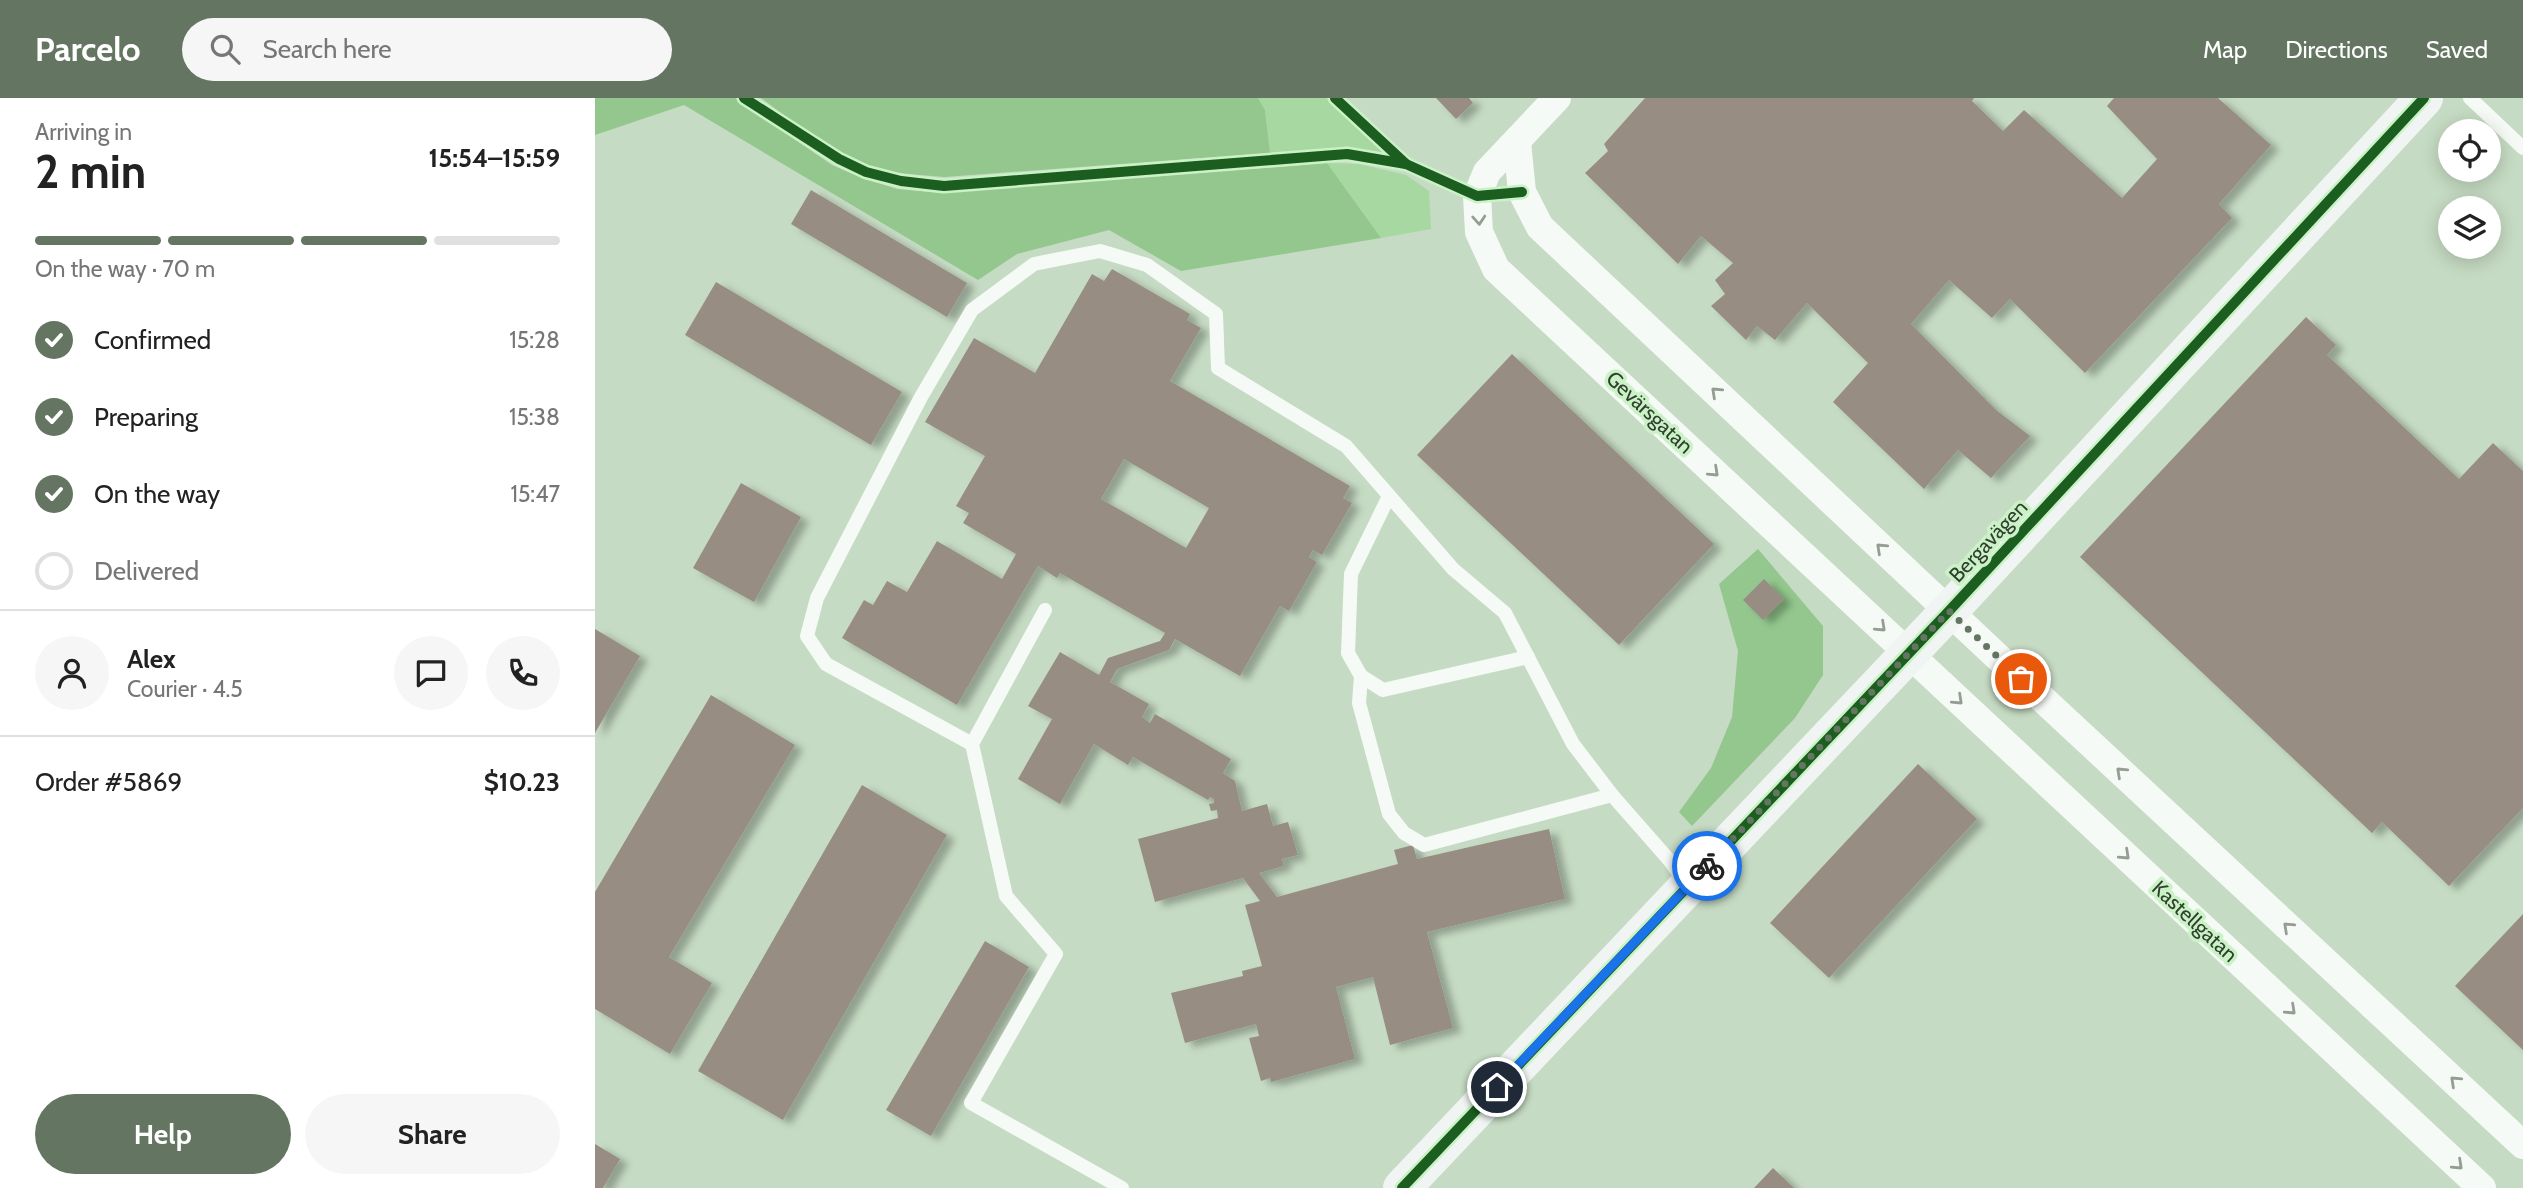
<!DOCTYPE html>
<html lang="en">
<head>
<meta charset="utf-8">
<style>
  :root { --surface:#fff; --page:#f6f6f6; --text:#222; --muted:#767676; --line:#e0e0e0; --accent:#647662 }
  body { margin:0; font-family:Cabin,sans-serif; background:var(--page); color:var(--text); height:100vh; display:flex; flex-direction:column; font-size:26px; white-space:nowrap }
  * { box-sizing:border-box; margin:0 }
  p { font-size:23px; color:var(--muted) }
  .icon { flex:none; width:38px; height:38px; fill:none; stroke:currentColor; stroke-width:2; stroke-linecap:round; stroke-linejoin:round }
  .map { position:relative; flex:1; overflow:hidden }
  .sheet { display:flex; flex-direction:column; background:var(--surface); width:595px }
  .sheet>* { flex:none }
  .controls { position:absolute; left:1843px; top:21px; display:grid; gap:14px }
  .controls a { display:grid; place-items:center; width:63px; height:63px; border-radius:50%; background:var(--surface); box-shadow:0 4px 18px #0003; font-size:35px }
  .pin { position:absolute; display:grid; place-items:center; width:60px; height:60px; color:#fff; margin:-30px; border:4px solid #fff; border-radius:50%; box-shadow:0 2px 7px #0007 }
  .courier { position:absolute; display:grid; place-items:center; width:70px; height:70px; margin:-35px; border:5px solid #1a73e8; border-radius:50%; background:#fff; color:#222; box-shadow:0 2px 9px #0007 }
  .head em { font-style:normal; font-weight:700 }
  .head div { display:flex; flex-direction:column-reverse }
  .head { display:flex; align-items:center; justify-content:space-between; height:119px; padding:0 35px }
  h1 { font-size:46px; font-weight:700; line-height:52px }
  .bar { display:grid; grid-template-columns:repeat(4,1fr); gap:10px 7px; align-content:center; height:84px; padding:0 35px }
  .bar i { height:9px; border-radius:5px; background:var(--line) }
  .bar .active { background:var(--accent) }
  .bar p { grid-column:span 4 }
  .line { display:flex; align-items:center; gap:18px; padding:0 35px; border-top:2px solid var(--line) }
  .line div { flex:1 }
  .round { display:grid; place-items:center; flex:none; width:74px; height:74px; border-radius:37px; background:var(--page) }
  ol { padding:0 35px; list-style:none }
  li { display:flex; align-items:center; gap:21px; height:77px }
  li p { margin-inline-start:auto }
  li .icon { padding:7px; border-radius:50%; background:var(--accent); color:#fff; stroke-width:4 }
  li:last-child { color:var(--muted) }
  li i { width:38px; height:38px; border:4px solid var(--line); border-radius:50% }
  .primary-button { display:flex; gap:14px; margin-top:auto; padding:14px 35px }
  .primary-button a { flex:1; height:80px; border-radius:42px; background:var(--accent); color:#fff; font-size:28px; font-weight:700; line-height:80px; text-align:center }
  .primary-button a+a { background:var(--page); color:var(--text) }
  header { display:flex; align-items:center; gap:42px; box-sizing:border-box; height:98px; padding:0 35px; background:var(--accent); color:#fff }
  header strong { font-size:33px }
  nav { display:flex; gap:38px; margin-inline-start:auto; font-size:24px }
  .search { width:490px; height:63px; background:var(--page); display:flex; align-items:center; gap:18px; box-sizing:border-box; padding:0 24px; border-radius:38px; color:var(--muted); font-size:26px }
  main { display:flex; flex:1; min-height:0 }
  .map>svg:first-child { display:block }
  .green { fill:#a8d8a1 }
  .forest { fill:#93c78d }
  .building { fill:#988d83; fill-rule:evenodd; filter:url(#shadow) }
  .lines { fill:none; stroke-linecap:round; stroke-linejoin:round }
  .lane { stroke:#f6faf6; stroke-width:14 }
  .street { stroke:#f6faf6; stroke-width:28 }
  .secondary { stroke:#f0f5f3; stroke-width:38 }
  .cycleway-casing { stroke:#cbf2c6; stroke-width:15 }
  .cycleway { stroke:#1b5e20; stroke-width:10 }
  .oneway { stroke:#939d92 }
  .done { stroke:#647662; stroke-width:7; stroke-dasharray:0 12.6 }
  .route { stroke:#1a73e8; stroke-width:9 }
  .labels { text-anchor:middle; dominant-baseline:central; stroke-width:7; stroke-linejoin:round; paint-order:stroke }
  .street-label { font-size:21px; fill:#30402e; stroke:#cbf2c6 }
</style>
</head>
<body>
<header>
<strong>Parcelo</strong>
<div class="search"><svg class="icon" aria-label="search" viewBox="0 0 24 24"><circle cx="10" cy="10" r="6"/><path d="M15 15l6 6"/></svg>Search here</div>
<nav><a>Map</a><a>Directions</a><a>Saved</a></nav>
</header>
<main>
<section class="sheet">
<div class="head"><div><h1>2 min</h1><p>Arriving in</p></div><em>15:54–15:59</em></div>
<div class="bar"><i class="active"></i><i class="active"></i><i class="active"></i><i></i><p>On the way · 70 m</p></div>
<ol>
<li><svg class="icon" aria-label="check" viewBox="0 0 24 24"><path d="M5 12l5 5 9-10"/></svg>Confirmed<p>15:28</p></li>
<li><svg class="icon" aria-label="check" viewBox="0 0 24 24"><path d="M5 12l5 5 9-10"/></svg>Preparing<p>15:38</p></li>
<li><svg class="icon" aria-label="check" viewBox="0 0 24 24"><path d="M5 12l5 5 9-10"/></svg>On the way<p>15:47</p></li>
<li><i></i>Delivered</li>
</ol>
<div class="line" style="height:126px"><a class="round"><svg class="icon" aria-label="person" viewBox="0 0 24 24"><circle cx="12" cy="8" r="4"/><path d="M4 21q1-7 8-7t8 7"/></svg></a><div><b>Alex</b><p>Courier · 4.5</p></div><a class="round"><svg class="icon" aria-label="chat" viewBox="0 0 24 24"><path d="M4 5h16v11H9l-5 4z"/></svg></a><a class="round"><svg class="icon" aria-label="phone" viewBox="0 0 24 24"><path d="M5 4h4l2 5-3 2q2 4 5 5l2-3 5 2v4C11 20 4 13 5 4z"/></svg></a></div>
<div class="line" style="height:91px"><div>Order #5869</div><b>$10.23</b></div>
<div class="primary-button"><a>Help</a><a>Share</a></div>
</section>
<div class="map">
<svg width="1928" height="1090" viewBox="0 0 1928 1090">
  <defs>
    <filter id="shadow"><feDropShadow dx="8" dy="4.5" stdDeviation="3.5" flood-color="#0004"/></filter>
  </defs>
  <rect width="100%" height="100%" fill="#c6dbc3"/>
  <g class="green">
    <path d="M663 0H731L787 51V55L754 50 675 55 670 12Z"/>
    <path d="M732 65 764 66 811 77 834 93 836 131 786 140Z"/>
  </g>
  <g class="forest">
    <path d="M0 0H140L237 67 267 80 302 91 346 95 732 65 786 140 586 173 514 132 422 156 383 182 89 7 0 37Z"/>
    <path d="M166 0H663L670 12 675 55 349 79C325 77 301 76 278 70 239 59 198 23 166 0Z"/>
    <path d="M1163 451 1228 528V577L1200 620 1097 728 1084 714 1116 670 1137 619 1143 553 1124 486Z"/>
  </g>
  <g class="building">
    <path d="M841 0H874L878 5 861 21Z"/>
    <path d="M1050 0H1379L1377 3 1408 33 1429 12 1527 100 1562 61 1512 8 1519 0H1623L1676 47 1624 106 1637 120 1490 275 1415 201 1397 220 1354 182 1316 226 1401 312 1435 338 1396 380 1363 352 1329 391 1238 304 1273 265 1212 205 1180 242 1162 228 1151 242 1116 208 1130 196 1120 182 1138 165 1106 138 1083 166 990 75 1013 53 1009 46Z"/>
    <path d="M216 92 372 185 352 219 196 126Z"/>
    <path d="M517 171 595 216 592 222 606 230 575 283 755 388 748 400 757 405 727 457 718 452 714 459 722 464 694 513 685 508 645 578 580 541 574 552 522 571 515 584 554 606 547 619 555 625 560 616 636 661 628 675 640 683 647 713 672 706 678 728 693 724 703 757 687 761 689 768 664 775 682 799 803 766 799 752 818 747 822 761 954 731 970 801 832 834 858 930 795 947 778 879 741 889 760 961 676 984 675 980 666 983 654 940 664 938 661 926 590 945 576 895 648 878 647 873 667 868 650 807 665 803 648 780 560 804 543 741 623 720 622 712 616 713 614 706 619 705V701L615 699 613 702 538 659 533 667 499 646 465 706 423 681 457 621 433 608 465 554 504 577 513 560 565 543 570 535 465 475 462 480 443 468 362 607 247 540 269 502 278 507 292 483 312 494 342 443 407 481 421 456 368 425 374 415 361 408 390 358 330 324 379 240 440 275 497 176 509 183ZM529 361 614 410 591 450 506 401Z"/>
    <path d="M121 184 307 294 276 347 90 237Z"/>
    <path d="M1711 219 1741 247 1732 257 1864 381 1898 345 1928 373V710L1854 788 1787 724 1777 735 1485 459Z"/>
    <path d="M917 256 1119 446 1024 547 822 357Z"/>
    <path d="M146 385 206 419 159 504 98 470Z"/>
    <path d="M1169 481 1189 501 1168 522 1148 502Z"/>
    <path d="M0 531 45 558 0 635Z"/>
    <path d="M116 597 200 647 74 859 117 885 75 956 0 911V794Z"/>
    <path d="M1323 666 1382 721 1234 880 1175 825Z"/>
    <path d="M267 687 352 737 188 1022 103 973Z"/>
    <path d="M1928 816V952L1860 888Z"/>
    <path d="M390 843 434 869 336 1038 291 1012Z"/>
    <path d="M0 1046 25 1061 8 1090H0Z"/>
    <path d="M1178 1070 1199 1090H1159Z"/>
  </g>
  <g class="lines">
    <g class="lane">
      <path d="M1875 0 1928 50"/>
      <path d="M794 398 756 476 753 555 766 578 788 592 933 559"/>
      <path d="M450 512 377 646 411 798 461 856 376 1005 527 1090"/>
      <path d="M766 578 764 605 794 716 809 735 829 747 1017 697"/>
      <path d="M377 646 231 566 212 538 222 500 326 299 377 212 439 166 505 153 552 167 621 216 623 270 751 348 858 471 910 515 978 646 1017 697 1075 763 1092 787"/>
    </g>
    <g class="street">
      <path d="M962 0 892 74 882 98 884 134 901 171 1887 1090"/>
      <path d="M922 44 927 94 945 129 1426 581 1928 1047"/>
    </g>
    <path class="secondary" d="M807 1090 1354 513 1829 0"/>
    <g class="cycleway-casing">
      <g id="cycleway">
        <path d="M149 0 244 61 271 74 306 83 349 88 752 56 811 66"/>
        <path d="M740 0 811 66 882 98 927 94"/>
        <path d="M807 1090 1354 513 1829 0"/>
      </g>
    </g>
    <use href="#cycleway" class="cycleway"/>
  </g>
  <defs><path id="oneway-chevron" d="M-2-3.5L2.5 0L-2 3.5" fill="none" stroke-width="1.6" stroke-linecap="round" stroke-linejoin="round" transform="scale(1.75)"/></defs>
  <g class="oneway">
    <use href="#oneway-chevron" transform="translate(884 122) rotate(86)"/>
    <use href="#oneway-chevron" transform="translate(1121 294) rotate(-137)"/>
    <use href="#oneway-chevron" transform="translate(1119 374) rotate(43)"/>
    <use href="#oneway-chevron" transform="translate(1286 450) rotate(-137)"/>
    <use href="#oneway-chevron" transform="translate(1286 529) rotate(43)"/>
    <use href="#oneway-chevron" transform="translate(1363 602) rotate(43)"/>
    <use href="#oneway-chevron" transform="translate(1526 674) rotate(-137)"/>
    <use href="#oneway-chevron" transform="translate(1530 757) rotate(43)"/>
    <use href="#oneway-chevron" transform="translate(1693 829) rotate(-137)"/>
    <use href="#oneway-chevron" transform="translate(1696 912) rotate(43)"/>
    <use href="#oneway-chevron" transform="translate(1860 983) rotate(-137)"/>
    <use href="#oneway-chevron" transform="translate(1863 1067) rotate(43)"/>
  </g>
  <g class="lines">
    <path class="done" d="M1112 768 1354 513 1426 581"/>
    <path class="route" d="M902 989 1112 768"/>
  </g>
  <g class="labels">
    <g class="street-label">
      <text transform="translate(1055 314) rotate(43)">Gevärsgatan</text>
      <text transform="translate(1393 443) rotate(-47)">Bergavägen</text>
      <text transform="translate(1600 823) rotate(43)">Kastellgatan</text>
    </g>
  </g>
</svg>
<div class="controls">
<a><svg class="icon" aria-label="locate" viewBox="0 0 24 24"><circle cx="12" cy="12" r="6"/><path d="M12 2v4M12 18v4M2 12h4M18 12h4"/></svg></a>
<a><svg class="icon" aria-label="layers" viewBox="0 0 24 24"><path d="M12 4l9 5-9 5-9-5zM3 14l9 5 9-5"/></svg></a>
</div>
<div class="pin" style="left:1426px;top:581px;background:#ea580c"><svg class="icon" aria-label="bag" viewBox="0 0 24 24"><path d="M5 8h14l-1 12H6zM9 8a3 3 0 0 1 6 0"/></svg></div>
<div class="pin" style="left:902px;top:989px;background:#1f2937"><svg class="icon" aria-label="home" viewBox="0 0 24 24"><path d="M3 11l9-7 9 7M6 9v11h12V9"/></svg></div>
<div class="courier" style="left:1112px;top:768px"><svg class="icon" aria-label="bike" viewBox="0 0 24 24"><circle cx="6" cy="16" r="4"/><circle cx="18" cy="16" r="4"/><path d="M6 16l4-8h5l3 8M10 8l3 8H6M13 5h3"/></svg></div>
</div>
</main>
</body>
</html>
